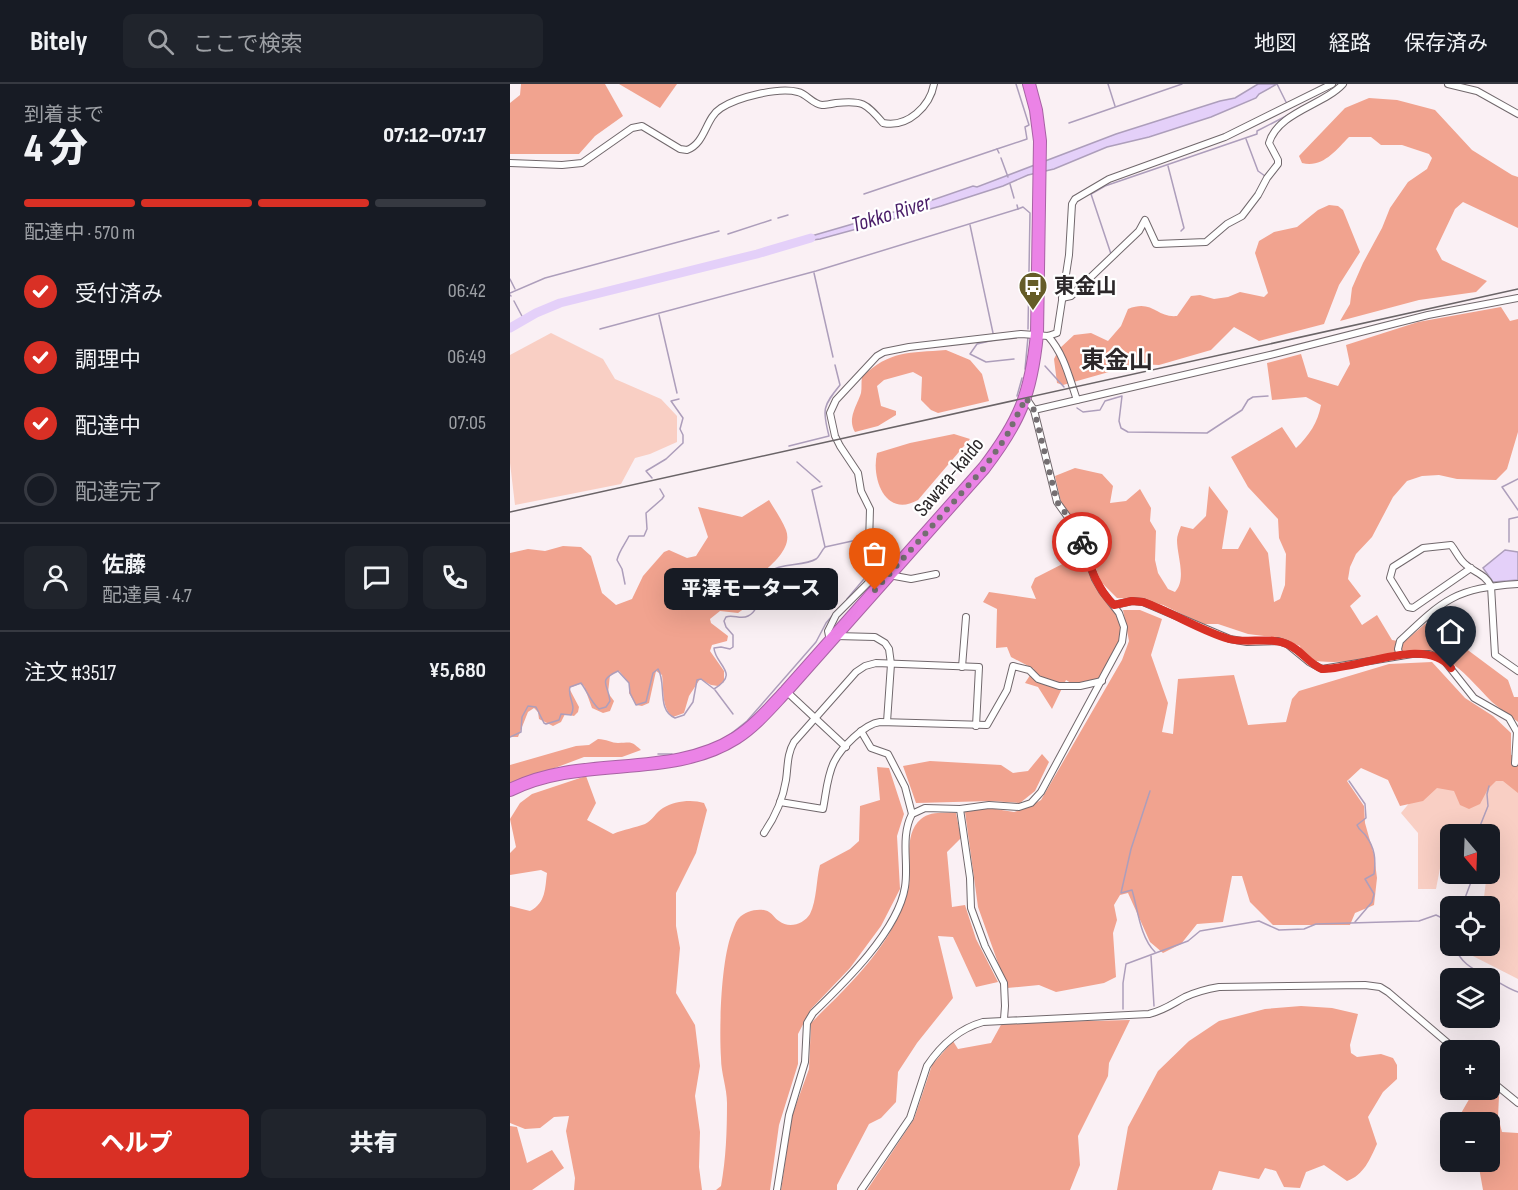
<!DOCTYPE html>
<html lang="ja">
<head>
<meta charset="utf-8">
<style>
  :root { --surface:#171b24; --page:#20242c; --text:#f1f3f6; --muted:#9ea1a6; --line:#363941; --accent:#d93025 }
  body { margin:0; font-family:"Sofia Sans Condensed","Noto Sans JP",sans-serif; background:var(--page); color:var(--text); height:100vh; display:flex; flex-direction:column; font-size:22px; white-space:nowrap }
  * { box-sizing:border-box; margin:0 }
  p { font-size:20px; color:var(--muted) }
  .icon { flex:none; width:33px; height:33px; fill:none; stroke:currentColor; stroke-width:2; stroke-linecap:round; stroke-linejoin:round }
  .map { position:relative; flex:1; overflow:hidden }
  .drawer { display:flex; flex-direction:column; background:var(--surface); width:510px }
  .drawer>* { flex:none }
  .needle { width:39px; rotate:161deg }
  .controls { position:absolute; left:930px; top:740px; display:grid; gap:12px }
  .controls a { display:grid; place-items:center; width:60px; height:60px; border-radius:9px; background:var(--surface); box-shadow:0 6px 24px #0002; font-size:30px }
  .pin { position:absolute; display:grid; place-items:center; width:51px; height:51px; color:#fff; margin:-62px -26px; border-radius:50% 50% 50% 0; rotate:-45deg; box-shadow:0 0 6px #0007 }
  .pin .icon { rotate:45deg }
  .courier { position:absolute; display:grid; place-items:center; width:60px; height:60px; margin:-30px; border:4px solid #d93025; border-radius:50%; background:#fff; color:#222; box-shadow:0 2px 8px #0007 }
  .bubble { position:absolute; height:42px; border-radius:9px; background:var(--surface); box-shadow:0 6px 24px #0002; font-size:20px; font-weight:800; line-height:42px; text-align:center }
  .head em { font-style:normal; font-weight:800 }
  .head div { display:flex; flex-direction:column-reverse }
  .head { display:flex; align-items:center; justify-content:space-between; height:102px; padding:0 24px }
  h1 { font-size:39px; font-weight:800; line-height:45px }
  .bar { display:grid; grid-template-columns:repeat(4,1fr); gap:9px 6px; align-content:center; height:72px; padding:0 24px }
  .bar i { height:8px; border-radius:4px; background:var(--line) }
  .bar .on { background:var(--accent) }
  .bar p { grid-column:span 4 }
  .line { display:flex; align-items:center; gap:15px; padding:0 24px; border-top:2px solid var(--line) }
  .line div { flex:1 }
  .round { display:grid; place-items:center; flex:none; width:63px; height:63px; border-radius:9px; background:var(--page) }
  ol { padding:0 24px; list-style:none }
  li { display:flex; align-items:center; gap:18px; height:66px }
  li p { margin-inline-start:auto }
  li .icon { padding:6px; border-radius:50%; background:var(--accent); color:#fff; stroke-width:4 }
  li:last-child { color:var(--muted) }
  li i { width:33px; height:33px; border:3px solid var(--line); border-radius:50% }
  .action { display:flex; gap:12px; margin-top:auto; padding:12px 24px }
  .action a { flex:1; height:69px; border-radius:9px; background:var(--accent); color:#fff; font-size:24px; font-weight:800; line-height:69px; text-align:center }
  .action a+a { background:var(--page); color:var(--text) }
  header { display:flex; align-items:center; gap:36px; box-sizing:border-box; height:84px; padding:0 30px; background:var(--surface); border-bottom:2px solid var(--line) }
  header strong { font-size:28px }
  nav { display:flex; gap:33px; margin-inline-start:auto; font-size:21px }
  .search { width:420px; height:54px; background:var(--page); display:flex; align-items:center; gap:15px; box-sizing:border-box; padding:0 21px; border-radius:9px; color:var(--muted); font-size:22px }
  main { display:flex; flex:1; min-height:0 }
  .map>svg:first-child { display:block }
  .green { fill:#f9cfc4 }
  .forest { fill:#f1a38f }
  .water { fill:#e4d0f9; stroke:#ad9ebb; stroke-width:1.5 }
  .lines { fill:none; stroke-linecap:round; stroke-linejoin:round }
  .stream { stroke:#ad9ebb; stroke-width:1.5 }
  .river { stroke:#e4d0f9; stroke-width:9 }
  .street-casing { stroke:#71686c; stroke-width:8 }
  .highway-casing { stroke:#a863a4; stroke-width:14 }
  .street { stroke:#fff; stroke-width:6 }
  .highway { stroke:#eb83e6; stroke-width:12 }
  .rail { stroke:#6a6467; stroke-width:1.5 }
  .done { stroke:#746e71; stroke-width:6; stroke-dasharray:0 10.8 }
  .route { stroke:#d93025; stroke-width:8 }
  .labels { text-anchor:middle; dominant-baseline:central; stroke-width:4.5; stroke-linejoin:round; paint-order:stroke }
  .poi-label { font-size:21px; font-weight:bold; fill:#2c282a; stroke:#fff; text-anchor:start }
  .street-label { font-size:21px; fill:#2c282a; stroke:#fff }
  .water-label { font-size:22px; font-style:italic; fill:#491d68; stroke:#fff }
  .quarter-label { font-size:24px; font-weight:bold; fill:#2c282a; stroke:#fff }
</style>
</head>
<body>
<header>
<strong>Bitely</strong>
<div class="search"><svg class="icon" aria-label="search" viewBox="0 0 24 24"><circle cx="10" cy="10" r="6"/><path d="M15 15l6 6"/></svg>ここで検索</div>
<nav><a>地図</a><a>経路</a><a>保存済み</a></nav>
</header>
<main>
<section class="drawer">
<div class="head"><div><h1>4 分</h1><p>到着まで</p></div><em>07:12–07:17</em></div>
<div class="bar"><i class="on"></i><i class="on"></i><i class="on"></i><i></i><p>配達中 · 570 m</p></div>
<ol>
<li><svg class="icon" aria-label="check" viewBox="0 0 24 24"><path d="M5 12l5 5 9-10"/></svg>受付済み<p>06:42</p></li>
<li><svg class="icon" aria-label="check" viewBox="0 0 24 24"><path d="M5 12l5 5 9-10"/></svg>調理中<p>06:49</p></li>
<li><svg class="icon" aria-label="check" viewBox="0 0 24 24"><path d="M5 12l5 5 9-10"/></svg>配達中<p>07:05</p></li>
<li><i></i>配達完了</li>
</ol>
<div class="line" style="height:108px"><a class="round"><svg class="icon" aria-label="person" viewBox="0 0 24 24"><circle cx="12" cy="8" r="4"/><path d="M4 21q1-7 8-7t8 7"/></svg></a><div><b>佐藤</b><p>配達員 · 4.7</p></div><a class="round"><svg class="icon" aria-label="chat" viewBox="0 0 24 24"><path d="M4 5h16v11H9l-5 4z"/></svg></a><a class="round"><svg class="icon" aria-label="phone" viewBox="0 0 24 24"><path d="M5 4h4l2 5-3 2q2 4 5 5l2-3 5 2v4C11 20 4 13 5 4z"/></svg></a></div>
<div class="line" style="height:78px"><div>注文 #3517</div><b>¥5,680</b></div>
<div class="action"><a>ヘルプ</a><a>共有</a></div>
</section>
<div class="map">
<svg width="1008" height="1106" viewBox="0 0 1008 1106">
  <rect width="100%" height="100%" fill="#faf0f4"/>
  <g class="green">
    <path d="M41 249 93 275 105 295 151 315 167 332V358L140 370 125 374 111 400 5 421 0 379V271Z"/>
    <path d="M903 687 1008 697V895L955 868 953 861H980V822H968L974 813 977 789H980V750H945L937 748 926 805H908V749L891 729 916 699Z"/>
  </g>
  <g class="forest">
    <path d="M11 0H95L113 32 85 52 69 70H0V19L10 11Z"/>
    <path d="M109 0H167L150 24Z"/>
    <path d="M859 14 887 16 925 26 962 66 1002 91 1008 93V144L953 118 945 125 926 165 932 176 977 197 966 208 909 216 830 237 840 220 842 204 853 179 872 144 880 124 898 98 917 85 922 74 919 70 892 61H871L861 53H839C825 67 813 84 792 79L789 72 835 24Z"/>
    <path d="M819 121 828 122 833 126 850 168 829 201 814 240 749 257 724 243 701 266 649 281 627 280 553 301 547 299 544 275 549 265 564 251 581 249 598 257 611 242 618 225C643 215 646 234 667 232L681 212 690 211 704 215 718 213 730 208 754 213 758 209 745 169 749 157 764 148 787 143 808 126Z"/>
    <path d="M991 223 1000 237 1008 235V348L997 385 986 396 947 395 929 391 912 392 897 397 883 413 862 453 846 470 840 483 838 495 851 512 840 522 852 541 867 531 882 556 894 558 915 540 938 528 951 561 998 596 1004 613H1008V638C999 631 990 625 982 618 967 603 953 585 934 574 906 558 878 571 849 576 830 579 812 578 793 576L790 562 770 554 738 550 708 540H692L653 521 629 515 607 514 591 498 569 440 558 430 551 418 545 392 565 384 592 390 603 402 600 419 616 417 630 405 641 424 640 437 646 447 645 476 648 489 658 505 665 508C677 495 667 472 667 456 667 452 669 447 671 442L683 445 696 432 699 402 718 427 712 465H728L740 443 758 469 764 518 770 515 775 501 776 470 769 454 768 435 738 403 721 373 772 343 786 364C799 352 808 338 811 321L796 313 762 316 757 279 791 270 798 293 828 302 840 280 836 261 908 238Z"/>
    <path d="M436 266 460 276 472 290 479 317 428 329 421 326 411 316 412 293 403 288 374 296 367 302 371 322 386 327V331L368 342 345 348C337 334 347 322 351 309 352 304 351 298 352 293 380 266 399 269 436 266Z"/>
    <path d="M444 350 460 355 408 416C376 434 361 396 367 369L400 359Z"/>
    <path d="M259 416C265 426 272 436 276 446 284 467 254 486 241 499L242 519 228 529 210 527 200 535 201 539 218 552 217 557 202 561 200 567 214 587V598L208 602 201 601 190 595 179 612 174 629 163 633C151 624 154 605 152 591L146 587 139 619 132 622 126 621 119 609V599L109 587 100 591 98 609 104 617 100 627 93 629 82 624 74 602 70 600 59 604 69 623 68 628 64 632 55 630 51 638 43 642 29 635 28 628 24 624 18 628 8 653H0V469L18 465 35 467 53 462 71 463 81 472 92 509 106 521 122 515 133 492 154 468 159 466 177 474 186 472 198 453 188 423 232 433Z"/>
    <path d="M572 470 609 535C615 559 601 576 589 596L566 602 556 596 542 625 528 603 515 599 524 585 501 573 497 563 486 564 487 525 473 518 479 508 526 515 521 503 525 494Z"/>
    <path d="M613 526H630L652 535 641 571 658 619 652 648 663 650 668 595 724 591 738 641 776 638 782 615 789 607 879 580 922 578 955 614 983 632 1001 649V671H1008V709L993 697H986L978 705 970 720 959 725 950 721 944 707 927 704 913 717 890 722 878 696 851 684 837 697 854 722 855 739 864 771 867 794 864 821 845 829 840 841H763L740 818 732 792H722L713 838 687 840 671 860 653 869 640 858 618 809 610 811 604 821 607 836 603 849 606 893 594 899 546 908 529 901 497 904 468 823 455 728 479 724 504 728 519 723 531 716 612 576 619 557Z"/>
    <path d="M88 655C96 655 102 659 108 659 121 659 120 656 131 666L112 673H74L0 701V681L66 662 79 661Z"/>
    <path d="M532 670 539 678 525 707 510 719 481 717 406 719 393 682 420 677 491 681 503 689 518 687Z"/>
    <path d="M367 683 379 684 394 730 387 752 390 805 371 842 340 884 301 925 288 950V980L269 1041 260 1106H206L211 1102C216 1075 217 1047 217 1019 217 1004 211 989 211 974 209 943 211 873 223 846 224 843 226 837 229 834 235 827 251 823 259 828 263 830 265 835 269 837 279 845 294 840 300 830 307 816 306 796 310 781L340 765 349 757 350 722 370 716Z"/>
    <path d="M76 692 86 719 77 736 103 750C114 745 125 744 135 740 142 737 146 728 153 724 164 717 182 715 194 719L197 726 186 769 166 809V842L170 864 166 909 185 941 190 982 185 1012 190 1048 189 1083 192 1106H64L65 1094 56 1047 59 1032 44 1033 30 1044 15 1045 0 1039V822L20 827C36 819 35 804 37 789L31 786 0 791V769L6 763 0 735 10 719 22 710Z"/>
    <path d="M446 729 451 754 437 768 442 823 455 821 466 855 488 898 466 903 443 853 428 852 443 914 407 959 388 988 386 1018 371 1034 359 1040 327 1101V1106H271L282 1032 299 985 301 939C341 899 382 862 398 807 404 785 391 752 411 735 420 727 435 729 446 729Z"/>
    <path d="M791 922 822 924 848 930 840 961 841 969 847 973 871 970 883 974 887 981V995L873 1008 858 1033 867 1060C860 1075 854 1091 837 1097L814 1081 796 1088 790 1104 774 1103 766 1087 755 1084 749 1095 709 1087 702 1106H607L618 1043 648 987 679 957 709 937 755 925Z"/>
    <path d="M620 936 599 979 598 992 568 1052 570 1081 560 1106H357L404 1035 422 981 443 957 448 965 481 959 492 939Z"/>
    <path d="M980 1004 989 1012 988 1033 992 1048 1008 1049V1106H973L968 1078 943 1080 942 1077H980V1038H946L965 1005Z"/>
    <path d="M0 1042 7 1043 17 1079 42 1066 54 1084 22 1106H0Z"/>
  </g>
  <g class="water">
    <path d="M748 0H767L749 10 746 14 701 33 639 53 597 63 544 85 518 91 493 102 431 122 310 155 289 158 298 153 408 121 463 102 467 103 606 50 710 17 725 14Z"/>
    <path d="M995 466 1008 468V496L983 498 973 484Z"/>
  </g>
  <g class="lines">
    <g class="stream">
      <path d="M598 0 605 22"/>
      <path d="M767 0 776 18"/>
      <path d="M559 39 672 0"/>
      <path d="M736 55 748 87 755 92"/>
      <path d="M489 69 487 65 517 55 515 43 519 41 506 0"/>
      <path d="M491 74 498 93"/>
      <path d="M658 82 674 144 671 147"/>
      <path d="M500 100 504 114"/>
      <path d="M354 110 487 65"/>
      <path d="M507 121 508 125 513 123 520 129 518 245"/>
      <path d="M268 134 278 131"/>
      <path d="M460 141 483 249"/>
      <path d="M218 150 261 136"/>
      <path d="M601 170 581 110 595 102 747 50V47L778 31"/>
      <path d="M304 189 323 273"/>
      <path d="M0 195 5 205"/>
      <path d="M0 209 35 194 209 147"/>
      <path d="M0 211 1 212"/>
      <path d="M4 217 14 236"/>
      <path d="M149 231 167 309"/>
      <path d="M90 245 306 187 508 125"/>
      <path d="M484 256 467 260 460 270 476 278 504 275"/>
      <path d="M535 282 554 303"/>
      <path d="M515 285 518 253"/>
      <path d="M507 312 512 294"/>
      <path d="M567 324 573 328 590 326 595 317 612 312 609 337 611 344 618 348 697 349 732 326 738 316 743 313 758 312"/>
      <path d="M279 362 319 352C312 325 313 322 330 301L325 281"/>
      <path d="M287 378 310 398"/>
      <path d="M142 394 136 387 156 375 173 359V351L170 345 173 334 161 317 169 315"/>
      <path d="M1008 395 992 403 1008 426"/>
      <path d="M312 402 302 406 315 463 356 454V457"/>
      <path d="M999 458V435L1008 433"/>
      <path d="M115 500 112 485 107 476C109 467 115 460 119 452H134L137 445 136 429 152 415 154 412 150 405"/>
      <path d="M337 515 359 489V479"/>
      <path d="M205 606 223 630"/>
      <path d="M218 652 237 637 306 558 316 539 322 532"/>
      <path d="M0 653 11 648 12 633 18 622 26 623 34 639 36 640 49 636 51 630 61 631C67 621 57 613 60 603L71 599C77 607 81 618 89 625L96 623 100 617C98 599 87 597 108 587L119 599 120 609 126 621 136 618 143 589 148 585C157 599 146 626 165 634L174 631 183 618 187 596 191 595 204 605C231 589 205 581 204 564L211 563 220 565 223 563V551L216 543 214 537 216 533C223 530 231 536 238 532 254 525 244 499 260 487 271 479 295 482 306 475 309 473 312 466 315 463"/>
      <path d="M148 670H162"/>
      <path d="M839 697 855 720 856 734 847 741C849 746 853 748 856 752 865 764 866 776 864 790L855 795 864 810 862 818 845 838"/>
      <path d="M640 707 621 765 611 809 622 806C628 826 630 853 645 868"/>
      <path d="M970 742 978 722 977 710 979 702"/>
      <path d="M952 822 961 798"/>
      <path d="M944 861C950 880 965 886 982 895 991 899 998 905 1008 908"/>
      <path d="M641 872 644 922"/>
      <path d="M613 925V899L616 880 678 857 690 847 749 837 769 846 794 845 806 840 909 837 926 831 940 838"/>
    </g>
    <path class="river" d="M0 244 26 229 50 219 247 170 301 154"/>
    <g class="street-casing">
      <g id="street">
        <path d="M938 0 967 7 1008 30"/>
        <path d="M0 79 52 81 72 79 122 44 132 42 170 65 177 66C196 59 195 34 211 24 228 13 268 3 288 8 297 10 302 20 312 21 316 21 321 20 326 19 352 16 356 19 373 39 398 44 420 22 424 0"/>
        <path d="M552 214 561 212 629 147 635 136 646 160 696 158 717 140 732 132 748 111 757 94 768 80V76L759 59C768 28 814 21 833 0"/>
        <path d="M538 252C554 270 559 293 567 316"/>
        <path d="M524 326 760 271 918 231 1008 214"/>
        <path d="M961 484 903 524 898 523 880 494 883 483 913 464 941 461C946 467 949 475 955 480 965 489 975 490 981 502L985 571 1008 587"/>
        <path d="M379 491 401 495 426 490"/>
        <path d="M604 521 622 517 633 518 720 555 737 558 768 557 777 560 799 578 812 585 902 570H919L933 575 964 614 999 634 1007 648 1005 679"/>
        <path d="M326 552 365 553 375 559 379 565 381 580 377 638"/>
        <path d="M320 557 318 547 326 531 358 499 363 487 359 460 360 425 351 407 348 389 330 362 325 352 320 329 326 316 367 272 374 268 399 263 511 250 538 252 547 249 559 171 562 120 565 115 599 95 715 53 822 0"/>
        <path d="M890 572 888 565 890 557C934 515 946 504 1008 500"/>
        <path d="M452 583 456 533"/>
        <path d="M276 607 336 663"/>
        <path d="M351 647 361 664 378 670 395 703 402 730"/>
        <path d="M270 718 313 725C316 710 317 692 324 678 331 664 354 640 370 638L477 641 497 606 503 582 519 586 528 595 549 602H570L592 597"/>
        <path d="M450 725 460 794 461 824 475 862 494 899 495 922 494 935"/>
        <path d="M254 749C265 733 273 715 276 696 278 682 277 670 284 658L346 588 355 582 366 579 469 583 466 642"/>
        <path d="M980 996 1008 1019"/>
        <path d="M267 1106 279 1031 295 978 297 939 303 929C334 899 388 847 395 803 399 779 390 753 402 730L415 724 450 725 479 721 509 723 521 719 531 708 612 558 614 543 609 529 592 507 585 495 567 446 547 418 524 326 516 314"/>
        <path d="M351 1106 400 1034 417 982C431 961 448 945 473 938L639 930C655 926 662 920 675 913 686 908 697 905 709 903L855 901 870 903 878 908 946 966"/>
      </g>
    </g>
    <g class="highway-casing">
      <path id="highway" d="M0 706C71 670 160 696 226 654 245 642 260 624 276 607L474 384C510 337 521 310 527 250L530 57 526 26 519 0"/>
    </g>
    <use href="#street" class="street"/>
    <use href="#highway" class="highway"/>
    <path class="rail" d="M0 428 1008 205"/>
  </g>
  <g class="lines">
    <path class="done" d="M365 506 474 384 496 353 516 314 524 326 547 418 563 439 572 458"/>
    <path class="route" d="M572 458C580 481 586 504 604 521L622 517 633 518C662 528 689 546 719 555 738 560 761 552 779 561 792 567 799 580 812 585 848 586 916 551 941 584"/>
  </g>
  <defs>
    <g id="bus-pin" transform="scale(1.5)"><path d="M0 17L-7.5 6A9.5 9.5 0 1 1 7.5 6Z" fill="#655c28" stroke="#fff"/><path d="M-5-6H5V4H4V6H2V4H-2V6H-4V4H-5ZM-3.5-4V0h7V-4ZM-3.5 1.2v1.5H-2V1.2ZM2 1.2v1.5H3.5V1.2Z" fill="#fff"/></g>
  </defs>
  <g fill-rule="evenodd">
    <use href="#bus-pin" x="523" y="202"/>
  </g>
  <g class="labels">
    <g class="poi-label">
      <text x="544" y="202">東金山</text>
    </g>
    <g class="street-label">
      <text transform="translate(439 393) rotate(-50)">Sawara-kaido</text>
    </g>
    <g class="water-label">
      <text transform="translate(381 130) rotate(-17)">Tokko River</text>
    </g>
    <g class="quarter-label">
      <text x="607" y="276">東金山</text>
    </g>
  </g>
</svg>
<div class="controls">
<a><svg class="needle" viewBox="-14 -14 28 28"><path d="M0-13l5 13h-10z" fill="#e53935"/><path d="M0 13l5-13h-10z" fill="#9ea1a6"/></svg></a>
<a><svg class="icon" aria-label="locate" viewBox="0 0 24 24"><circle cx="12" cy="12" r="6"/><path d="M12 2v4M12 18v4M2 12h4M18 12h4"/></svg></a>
<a><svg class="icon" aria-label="layers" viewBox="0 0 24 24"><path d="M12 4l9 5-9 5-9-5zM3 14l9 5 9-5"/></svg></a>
<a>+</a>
<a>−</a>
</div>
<div class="pin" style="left:365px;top:506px;background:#ea580c"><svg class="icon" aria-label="bag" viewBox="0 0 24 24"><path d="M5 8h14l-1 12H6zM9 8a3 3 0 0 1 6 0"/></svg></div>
<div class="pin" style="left:941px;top:584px;background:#1f2937"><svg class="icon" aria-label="home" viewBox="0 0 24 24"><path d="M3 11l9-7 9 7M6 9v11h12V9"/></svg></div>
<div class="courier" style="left:572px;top:458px"><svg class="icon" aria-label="bike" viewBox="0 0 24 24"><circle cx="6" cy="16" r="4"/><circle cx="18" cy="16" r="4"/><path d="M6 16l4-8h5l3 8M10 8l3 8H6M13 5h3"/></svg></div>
<div class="bubble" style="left:154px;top:484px;width:174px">平澤モータース</div>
</div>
</main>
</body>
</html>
